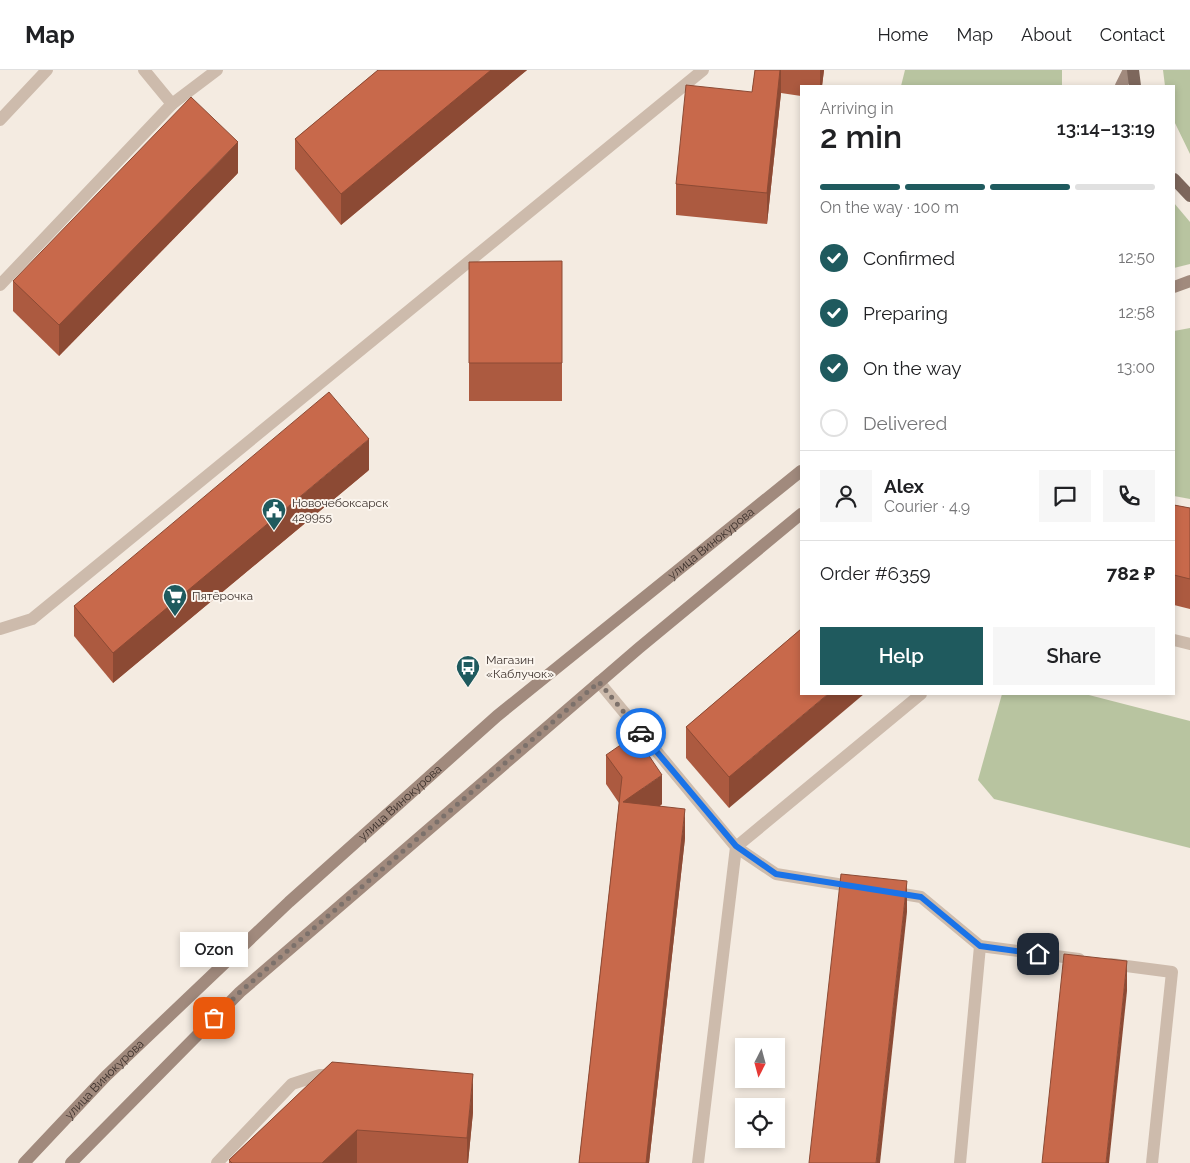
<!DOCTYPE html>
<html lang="en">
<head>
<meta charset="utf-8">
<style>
  :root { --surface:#fff; --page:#f6f6f6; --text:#202124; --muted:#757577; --line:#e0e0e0; --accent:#1f5a5e }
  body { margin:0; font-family:Raleway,sans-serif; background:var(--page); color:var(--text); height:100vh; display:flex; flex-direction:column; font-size:19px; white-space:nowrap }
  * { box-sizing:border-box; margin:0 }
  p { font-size:16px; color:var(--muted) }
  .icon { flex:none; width:28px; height:28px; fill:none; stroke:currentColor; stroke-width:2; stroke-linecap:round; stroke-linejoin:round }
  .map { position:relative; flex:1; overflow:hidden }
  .side { position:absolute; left:800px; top:15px; width:375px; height:610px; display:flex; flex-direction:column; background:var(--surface); border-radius:0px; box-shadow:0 2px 8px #0003 }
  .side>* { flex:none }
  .needle { width:32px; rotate:186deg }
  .tools { position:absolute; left:735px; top:968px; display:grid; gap:10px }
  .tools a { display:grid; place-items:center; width:50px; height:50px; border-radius:0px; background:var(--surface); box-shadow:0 2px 8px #0003; font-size:25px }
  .pin { position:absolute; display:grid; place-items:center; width:42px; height:42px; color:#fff; margin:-21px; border-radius:10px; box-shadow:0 2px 8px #0006 }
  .courier { position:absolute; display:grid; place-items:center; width:50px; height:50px; margin:-25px; border:4px solid #1a73e8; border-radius:50%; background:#fff; color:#222; box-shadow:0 1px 6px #0007 }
  .bubble { position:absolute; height:35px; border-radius:0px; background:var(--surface); box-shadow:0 2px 8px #0003; font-size:16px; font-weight:600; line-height:35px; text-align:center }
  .summary em { font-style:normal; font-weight:600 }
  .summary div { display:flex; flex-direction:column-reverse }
  .summary { display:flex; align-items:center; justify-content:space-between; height:85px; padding:0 20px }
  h1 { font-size:32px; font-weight:600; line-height:38px }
  .bar { display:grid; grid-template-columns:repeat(4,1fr); gap:8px 5px; align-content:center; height:60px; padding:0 20px }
  .bar i { height:6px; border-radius:4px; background:var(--line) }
  .bar .on { background:var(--accent) }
  .bar p { grid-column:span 4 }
  .line { display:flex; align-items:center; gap:12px; padding:0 20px; border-top:1px solid var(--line) }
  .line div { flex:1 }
  .round { display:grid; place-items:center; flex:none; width:52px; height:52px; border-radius:0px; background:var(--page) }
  ol { padding:0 20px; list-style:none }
  li { display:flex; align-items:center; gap:15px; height:55px }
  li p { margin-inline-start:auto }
  li .icon { padding:5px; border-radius:50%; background:var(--accent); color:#fff; stroke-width:4 }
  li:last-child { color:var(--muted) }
  li i { width:28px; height:28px; border:2px solid var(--line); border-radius:50% }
  .cta { display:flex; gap:10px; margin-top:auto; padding:10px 20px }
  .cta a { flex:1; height:58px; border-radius:0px; background:var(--accent); color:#fff; font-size:20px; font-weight:600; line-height:58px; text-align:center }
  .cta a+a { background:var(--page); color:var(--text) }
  header { display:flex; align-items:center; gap:30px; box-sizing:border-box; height:70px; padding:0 25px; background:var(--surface); border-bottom:1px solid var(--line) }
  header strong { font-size:24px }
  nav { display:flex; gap:28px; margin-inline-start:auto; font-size:18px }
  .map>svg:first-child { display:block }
  .green { fill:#b8c4a0 }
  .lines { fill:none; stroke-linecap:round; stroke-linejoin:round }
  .service { stroke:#cdbbac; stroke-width:12 }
  .secondary { stroke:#a18a7d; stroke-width:12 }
  .primary { stroke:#7d675c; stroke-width:12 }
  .wall { fill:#ac5a40 }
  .shaded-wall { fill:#8c4a34 }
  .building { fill:#c8694b; stroke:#8c4a34 }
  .done { stroke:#7c716b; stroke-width:5; stroke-dasharray:0 9 }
  .route { stroke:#1a73e8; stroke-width:6 }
  .labels { text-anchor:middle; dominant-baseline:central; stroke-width:4; stroke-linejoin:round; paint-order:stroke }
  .poi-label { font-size:12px; fill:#3b302b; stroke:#fbf5ee; text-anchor:start }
  .street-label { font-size:12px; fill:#3b302b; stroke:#fbf5ee }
</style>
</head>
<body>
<header>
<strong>Map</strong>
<nav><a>Home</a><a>Map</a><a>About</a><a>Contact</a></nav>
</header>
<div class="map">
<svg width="1190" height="1093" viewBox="0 0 1190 1093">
  <rect width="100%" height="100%" fill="#f4ebe1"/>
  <g class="green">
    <path d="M905 0H1062V16H901Z"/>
    <path d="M1163 0H1190V84L1174 51V16H1165Z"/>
    <path d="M1174 133 1190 152V194L1174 198Z"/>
    <path d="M1190 258V429L1174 426V261Z"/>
    <path d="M1002 624H1085L1190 651V778L994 729 978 710Z"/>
  </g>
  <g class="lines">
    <g class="service">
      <path d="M172 34 217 0"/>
      <path d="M0 50 47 0"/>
      <path d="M0 215 172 34 144 0"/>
      <path d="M0 559 32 549 703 0"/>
      <path d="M1174 570 1190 574"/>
      <path d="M599 612 736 777 698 1093"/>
      <path d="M856 817 776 804 736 777 921 624"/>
      <path d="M891 822 921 827 980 876 1079 889"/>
      <path d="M1111 894 1172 902 1152 1093"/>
      <path d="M217 1093 292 1014 320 1005H335"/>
      <path d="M960 1093 980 876"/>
    </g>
    <g class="secondary">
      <path d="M1121 16 1129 0"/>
      <path d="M1174 217 1190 211"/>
      <path id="s1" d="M24 1093 106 1006 289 832 497 646 801 401"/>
      <path d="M71 1093 240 922 639 578 801 444"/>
    </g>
    <g class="primary">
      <path d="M1133 0 1135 16"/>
      <path d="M1174 109 1190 126"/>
    </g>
  </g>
  <g class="wall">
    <path d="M378 0H527L341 155 295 99V69Z"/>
    <path d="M755 0H824L822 16H801V26L781 23 767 154 676 145V114L752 22Z"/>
    <path d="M238 103 59 286 13 241V211Z"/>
    <path d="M562 191V331H469V192Z"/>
    <path d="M369 400 113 613 74 566V536Z"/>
    <path d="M1174 435 1190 438V539L1174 535Z"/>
    <path d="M801 559 729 738 686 688V657Z"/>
    <path d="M606 685 662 734 660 736 685 768 649 1093H579L619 733 606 714Z"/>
    <path d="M332 992 473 1042 468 1093H229V1090Z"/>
  </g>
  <g class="shaded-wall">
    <path d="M491 0H527L341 155V124Z"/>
    <path d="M780 0H781V23L767 154V123Z"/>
    <path d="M820 0H824L822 16H820Z"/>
    <path d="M238 72V103L59 286V255Z"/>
    <path d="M369 369V400L113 613V583Z"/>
    <path d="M828 624H864L729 738V707Z"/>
    <path d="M662 705V734L623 761V732Z"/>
    <path d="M685 739V768L649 1093H646Z"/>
    <path d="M907 811V842L880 1093H876Z"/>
    <path d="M1127 891V921L1109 1093H1106Z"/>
    <path d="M473 1004V1042L468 1093H467V1068Z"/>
    <path d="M357 1060V1093H322Z"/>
  </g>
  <g class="building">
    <path d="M378 0H491L341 124 295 69Z"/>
    <path d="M755 0H780L767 123 676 114 686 15 752 22Z"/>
    <path d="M191 27 238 72 59 255 13 211Z"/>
    <path d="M562 191V293H469V192Z"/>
    <path d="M329 322 369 369 113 583 74 536Z"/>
    <path d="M1174 435 1190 438V509L1174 505Z"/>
    <path d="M801 559V624H828L729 707 686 657Z"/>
    <path d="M635 665 662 705 623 732 685 739 646 1093H579L622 707 606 685Z"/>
    <path d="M841 804 907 811 876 1093H809Z"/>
    <path d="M1064 884 1127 891 1106 1093H1042Z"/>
    <path d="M332 992 473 1004 467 1068 357 1060 322 1093H232L229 1090Z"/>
  </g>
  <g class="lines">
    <path class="done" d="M214 948 240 922 599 612 641 663"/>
    <path class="route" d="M641 663 736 776 776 804 921 827 980 876 1038 884"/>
  </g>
  <defs>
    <g id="civic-pin" transform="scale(1.25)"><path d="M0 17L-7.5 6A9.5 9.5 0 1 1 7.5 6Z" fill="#1f5a5e" stroke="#fbf5ee"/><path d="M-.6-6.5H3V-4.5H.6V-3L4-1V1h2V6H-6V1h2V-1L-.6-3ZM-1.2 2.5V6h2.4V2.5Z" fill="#fff"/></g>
    <g id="supermarket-pin" transform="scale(1.25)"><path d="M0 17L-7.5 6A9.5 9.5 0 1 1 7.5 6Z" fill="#1f5a5e" stroke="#fbf5ee"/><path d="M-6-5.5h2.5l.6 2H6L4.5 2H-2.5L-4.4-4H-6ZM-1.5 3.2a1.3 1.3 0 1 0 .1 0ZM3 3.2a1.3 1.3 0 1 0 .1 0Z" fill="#fff"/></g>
    <g id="bus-pin" transform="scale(1.25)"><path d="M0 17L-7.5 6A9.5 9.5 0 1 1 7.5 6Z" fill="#1f5a5e" stroke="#fbf5ee"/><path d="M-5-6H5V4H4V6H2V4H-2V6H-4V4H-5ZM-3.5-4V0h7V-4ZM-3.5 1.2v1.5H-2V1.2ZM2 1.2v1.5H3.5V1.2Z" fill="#fff"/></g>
  </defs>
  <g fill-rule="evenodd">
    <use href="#civic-pin" x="274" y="440"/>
    <use href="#supermarket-pin" x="175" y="526"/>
    <use href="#bus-pin" x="468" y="597"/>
  </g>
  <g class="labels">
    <g class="poi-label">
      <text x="292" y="433">Новочебоксарск<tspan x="292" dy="14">429955</tspan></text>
      <text x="192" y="526">Пятёрочка</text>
      <text x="486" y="590">Магазин<tspan x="486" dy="14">«Каблучок»</tspan></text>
    </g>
    <g class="street-label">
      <text stroke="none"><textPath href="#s1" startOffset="926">улица Винокурова</textPath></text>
      <text stroke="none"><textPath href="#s1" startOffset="521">улица Винокурова</textPath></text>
      <text stroke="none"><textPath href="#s1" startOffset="116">улица Винокурова</textPath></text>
    </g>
  </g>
</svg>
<div class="tools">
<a><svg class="needle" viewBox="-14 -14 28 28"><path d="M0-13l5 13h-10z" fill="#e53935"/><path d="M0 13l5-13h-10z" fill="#757577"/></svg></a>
<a><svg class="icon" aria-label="locate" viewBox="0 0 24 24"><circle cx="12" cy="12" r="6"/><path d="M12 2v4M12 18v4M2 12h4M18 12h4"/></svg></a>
</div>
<div class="pin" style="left:214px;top:948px;background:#ea580c"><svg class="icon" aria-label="bag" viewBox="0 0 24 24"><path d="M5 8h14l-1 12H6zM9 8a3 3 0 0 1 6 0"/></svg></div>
<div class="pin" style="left:1038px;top:884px;background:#1f2937"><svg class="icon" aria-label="home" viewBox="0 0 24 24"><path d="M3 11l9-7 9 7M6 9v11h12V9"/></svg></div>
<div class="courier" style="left:641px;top:663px"><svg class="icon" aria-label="car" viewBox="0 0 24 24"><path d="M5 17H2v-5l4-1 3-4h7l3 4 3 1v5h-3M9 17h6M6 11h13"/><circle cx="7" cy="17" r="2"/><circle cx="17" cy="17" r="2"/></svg></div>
<div class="bubble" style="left:180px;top:862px;width:68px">Ozon</div>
<section class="side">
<div class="summary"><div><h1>2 min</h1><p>Arriving in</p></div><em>13:14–13:19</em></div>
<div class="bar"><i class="on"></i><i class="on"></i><i class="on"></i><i></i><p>On the way · 100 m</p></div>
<ol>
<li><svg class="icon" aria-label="check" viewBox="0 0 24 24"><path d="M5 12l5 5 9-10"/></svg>Confirmed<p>12:50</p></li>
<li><svg class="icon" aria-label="check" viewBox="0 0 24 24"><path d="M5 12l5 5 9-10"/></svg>Preparing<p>12:58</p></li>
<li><svg class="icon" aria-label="check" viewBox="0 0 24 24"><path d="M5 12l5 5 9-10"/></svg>On the way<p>13:00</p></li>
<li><i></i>Delivered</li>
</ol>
<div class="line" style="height:90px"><a class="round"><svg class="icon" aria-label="person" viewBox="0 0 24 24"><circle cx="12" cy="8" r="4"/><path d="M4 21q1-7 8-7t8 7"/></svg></a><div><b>Alex</b><p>Courier · 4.9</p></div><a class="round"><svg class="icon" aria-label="chat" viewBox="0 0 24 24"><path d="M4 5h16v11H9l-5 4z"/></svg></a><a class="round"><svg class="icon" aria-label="phone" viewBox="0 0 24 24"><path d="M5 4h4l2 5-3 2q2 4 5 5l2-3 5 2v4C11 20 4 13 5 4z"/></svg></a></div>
<div class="line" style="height:65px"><div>Order #6359</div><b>782 ₽</b></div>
<div class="cta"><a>Help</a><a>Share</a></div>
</section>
</div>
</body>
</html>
